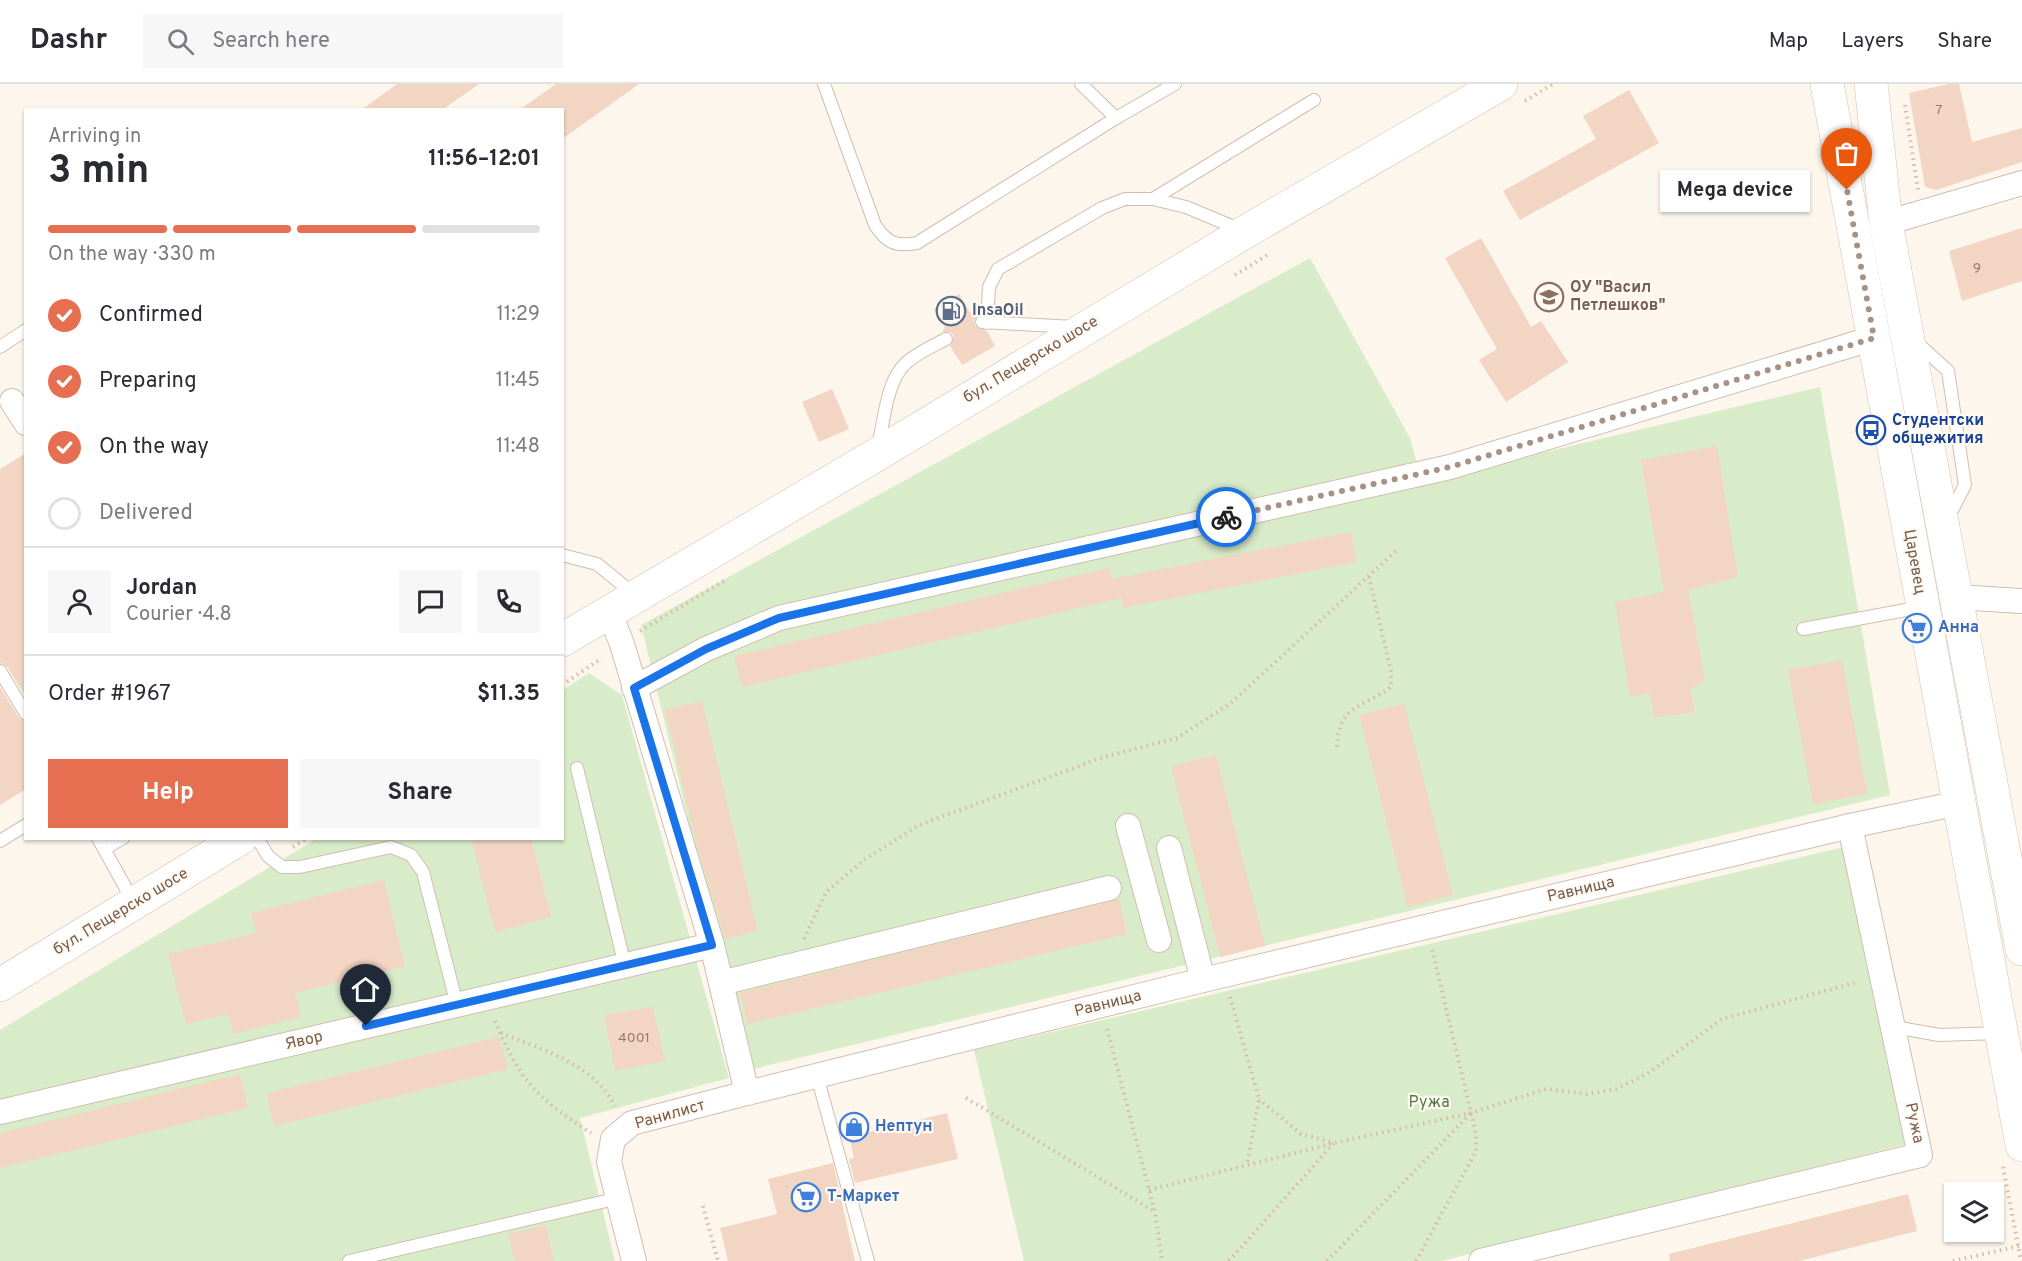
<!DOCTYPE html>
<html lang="en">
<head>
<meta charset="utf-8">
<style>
  :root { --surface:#fff; --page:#f7f7f7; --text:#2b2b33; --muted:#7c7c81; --line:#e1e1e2; --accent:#e76f51 }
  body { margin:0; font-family:Overpass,sans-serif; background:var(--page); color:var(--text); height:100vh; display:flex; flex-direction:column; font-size:22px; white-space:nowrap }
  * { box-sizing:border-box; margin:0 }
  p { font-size:20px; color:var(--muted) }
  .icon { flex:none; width:33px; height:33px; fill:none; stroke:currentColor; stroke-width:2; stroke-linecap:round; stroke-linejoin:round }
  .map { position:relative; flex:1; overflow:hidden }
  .panel { position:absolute; left:24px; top:24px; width:540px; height:732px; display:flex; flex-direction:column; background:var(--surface); border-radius:0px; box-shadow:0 2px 4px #0004 }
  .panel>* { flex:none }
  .buttons { position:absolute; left:1944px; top:1098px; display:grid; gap:12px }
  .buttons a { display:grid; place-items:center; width:60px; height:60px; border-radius:0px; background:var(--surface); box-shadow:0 2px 4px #0004; font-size:30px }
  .pin { position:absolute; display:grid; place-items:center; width:51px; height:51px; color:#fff; margin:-62px -26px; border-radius:50% 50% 50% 0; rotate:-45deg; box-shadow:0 0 6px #0007 }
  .pin .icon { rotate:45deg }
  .courier { position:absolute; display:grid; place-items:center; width:60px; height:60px; margin:-30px; border:4px solid #1a73e8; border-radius:50%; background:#fff; color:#222; box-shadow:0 2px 8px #0007 }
  .bubble { position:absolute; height:42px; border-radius:0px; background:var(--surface); box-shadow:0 2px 4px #0004; font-size:20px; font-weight:700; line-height:42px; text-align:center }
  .summary em { font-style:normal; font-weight:700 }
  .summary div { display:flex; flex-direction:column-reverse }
  .summary { display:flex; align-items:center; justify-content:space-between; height:102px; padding:0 24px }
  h1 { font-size:39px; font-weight:700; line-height:45px }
  .bar { display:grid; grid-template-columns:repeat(4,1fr); gap:9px 6px; align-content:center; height:72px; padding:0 24px }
  .bar i { height:8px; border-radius:4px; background:var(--line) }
  .bar .current { background:var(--accent) }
  .bar p { grid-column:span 4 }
  .line { display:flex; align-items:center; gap:15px; padding:0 24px; border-top:2px solid var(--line) }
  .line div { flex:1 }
  .round { display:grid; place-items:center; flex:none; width:63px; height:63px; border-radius:0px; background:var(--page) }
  ol { padding:0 24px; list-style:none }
  li { display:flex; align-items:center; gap:18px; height:66px }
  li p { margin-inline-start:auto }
  li .icon { padding:6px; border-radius:50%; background:var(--accent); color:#fff; stroke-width:4 }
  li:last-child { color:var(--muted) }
  li i { width:33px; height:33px; border:3px solid var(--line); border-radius:50% }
  .cta { display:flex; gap:12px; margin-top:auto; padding:12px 24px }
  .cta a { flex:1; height:69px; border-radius:0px; background:var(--accent); color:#fff; font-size:24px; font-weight:700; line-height:69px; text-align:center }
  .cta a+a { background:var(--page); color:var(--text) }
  header { display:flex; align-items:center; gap:36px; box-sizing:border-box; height:84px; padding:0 30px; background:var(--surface); border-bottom:2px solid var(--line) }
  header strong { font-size:28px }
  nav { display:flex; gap:33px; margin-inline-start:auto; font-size:21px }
  .search { width:420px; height:54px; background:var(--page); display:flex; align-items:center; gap:15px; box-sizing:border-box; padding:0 21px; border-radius:0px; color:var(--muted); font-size:22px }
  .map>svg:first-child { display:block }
  .green { fill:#d8ecc9 }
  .building { fill:#f3d5c3 }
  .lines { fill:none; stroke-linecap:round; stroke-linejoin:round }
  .lane-casing { stroke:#d1beb0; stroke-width:14 }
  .street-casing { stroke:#d1beb0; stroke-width:26 }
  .secondary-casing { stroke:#d6c0b0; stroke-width:34 }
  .path { stroke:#d9b8a5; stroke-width:4; stroke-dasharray:1.5 4.5; stroke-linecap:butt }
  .lane { stroke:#fff; stroke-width:12 }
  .street { stroke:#fff; stroke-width:24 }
  .secondary { stroke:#fff; stroke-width:33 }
  .done { stroke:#a89285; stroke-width:6; stroke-dasharray:0 10.8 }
  .route { stroke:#1a73e8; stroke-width:8 }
  .labels { text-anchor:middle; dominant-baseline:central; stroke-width:4.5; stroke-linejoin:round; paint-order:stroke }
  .number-label { font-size:14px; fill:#987a6a }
  .education-label { font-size:16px; font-weight:bold; fill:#785e54; stroke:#fffaf3; text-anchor:start }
  .service-label { font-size:16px; font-weight:bold; fill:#4e5e75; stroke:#fffaf3; text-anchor:start }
  .street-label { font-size:16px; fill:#7a5c4d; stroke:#fffaf3 }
  .transit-label { font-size:16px; font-weight:bold; fill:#164399; stroke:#fffaf3; text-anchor:start }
  .shop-label { font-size:16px; font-weight:bold; fill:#366cbe; stroke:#fffaf3; text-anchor:start }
  .park-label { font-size:16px; fill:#537a41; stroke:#fffaf3 }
</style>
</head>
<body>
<header>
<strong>Dashr</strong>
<div class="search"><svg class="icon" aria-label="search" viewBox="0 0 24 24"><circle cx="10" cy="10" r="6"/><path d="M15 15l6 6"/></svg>Search here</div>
<nav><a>Map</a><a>Layers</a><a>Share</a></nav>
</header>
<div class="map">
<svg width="2022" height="1177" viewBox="0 0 2022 1177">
  <rect width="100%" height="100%" fill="#fdf6ec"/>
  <g class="green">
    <path d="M1310 174 1410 354 1422 397 1820 303 1890 711 749 986 641 541Z"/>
    <path d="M589 589 622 611 729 994 580 1034 615 1177H0V946L316 755 562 754 563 606Z"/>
    <path d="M1844 763 1911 1059 1441 1177H1024L974 966Z"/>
  </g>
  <g class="building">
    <path d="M397 0H479L442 26H361Z"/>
    <path d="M556 0H639L562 55V26H519Z"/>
    <path d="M1949 0H1959L1972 58 2022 44V78L1936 106 1925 103 1909 9Z"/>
    <path d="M1629 6 1659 59 1520 136 1503 107 1596 55 1583 32Z"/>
    <path d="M2022 144V197L1962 217 1949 167Z"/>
    <path d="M1481 154 1531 243 1541 237 1568 278 1506 318 1479 276 1497 265 1445 174Z"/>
    <path d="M959 210 970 229 975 226 978 231 974 237 975 242 987 247 995 262 962 281 950 262 954 252 950 248H942L945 244 934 225Z"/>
    <path d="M832 305 849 345 819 358 802 318Z"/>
    <path d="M1717 362 1738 493 1688 506 1705 596 1690 605 1695 628 1654 634 1650 609 1630 613 1615 518 1664 508 1641 376Z"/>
    <path d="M26 369V613L7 583 0 579V385Z"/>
    <path d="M1351 448 1357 478 1123 524 1121 514 742 603 734 572 1109 484 1112 495Z"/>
    <path d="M1842 576 1867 710 1813 720 1788 586Z"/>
    <path d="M0 603 19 634 26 638V705L0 721Z"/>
    <path d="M702 617 758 847 725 855 698 765 665 626Z"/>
    <path d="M1404 620 1453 811 1408 823 1359 631Z"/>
    <path d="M1216 671 1265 862 1220 873 1171 682Z"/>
    <path d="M471 754H531L551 833 495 848Z"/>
    <path d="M384 796 405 882 295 909 301 933 233 950 228 930 186 940 168 870 256 849 251 829Z"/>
    <path d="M1119 815 1127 850 748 940 740 909Z"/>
    <path d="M653 923 665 977 615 987 604 931Z"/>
    <path d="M499 953 508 985 274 1042 267 1009Z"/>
    <path d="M240 990 248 1024 0 1084V1049Z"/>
    <path d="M947 1029 958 1075 855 1099 849 1075 854 1074 849 1053Z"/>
    <path d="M833 1079 855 1177H728L720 1144 777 1130 768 1095Z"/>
    <path d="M1908 1110 1917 1147 1799 1177H1670L1669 1170Z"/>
    <path d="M546 1141 554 1177H515L508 1150Z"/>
  </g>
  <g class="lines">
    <g class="lane-casing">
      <g id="lane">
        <path d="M824 0 875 141C887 159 896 163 917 159L1116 34 1175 0"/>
        <path d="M1081 0 1116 34"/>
        <path d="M1153 115 1314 16"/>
        <path d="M982 238 1074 243"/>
        <path d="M987 239 989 203 998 185 1102 124 1125 115H1153L1186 123 1241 146"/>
        <path d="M1914 256 1948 287 1965 401 1949 432"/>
        <path d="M0 263 26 246"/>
        <path d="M878 363C884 338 886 297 906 279 917 269 933 262 946 255"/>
        <path d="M562 471 597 480 635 511"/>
        <path d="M1803 545 1922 523"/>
        <path d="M0 587 26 630"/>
        <path d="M577 684 625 882"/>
        <path d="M98 754 134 819"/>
        <path d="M257 754 268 772 282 783H300L391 763 411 771 423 788 457 921"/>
        <path d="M0 757 26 741"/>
        <path d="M104 765 123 754"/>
        <path d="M1894 943 1939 951 2000 949"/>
        <path d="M817 992 868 1177"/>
        <path d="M349 1177 619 1114"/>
      </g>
    </g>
    <g class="street-casing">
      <g id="street">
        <path d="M1886 139 2022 99"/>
        <path d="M12 317 26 339"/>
        <path d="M1956 513 2022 517"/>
        <path d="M609 527 622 560 712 861 747 1009 1203 896 1850 742 1959 719"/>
        <path d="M634 604 706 565 779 534 1450 383 1874 254"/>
        <path d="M1128 742 1159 856"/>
        <path d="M1169 764 1203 896"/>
        <path d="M721 899 1109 804"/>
        <path d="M0 1028 712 861"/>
        <path d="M634 1177 609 1078 613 1055 632 1039 747 1009"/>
        <path d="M1481 1177 1920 1071 1850 742"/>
      </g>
    </g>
    <g class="secondary-casing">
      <g id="secondary">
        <path d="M1827 0 2022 1061"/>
        <path d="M1871 0 1886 139 2022 865"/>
        <path d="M562 556 876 371 1245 148 1501 0"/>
        <path d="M0 901 241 754"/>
      </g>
    </g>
    <g class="path">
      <path d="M1525 17 1553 0"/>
      <path d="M1905 21 1918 106"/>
      <path d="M1235 191 1269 170"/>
      <path d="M640 547 724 497"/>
      <path d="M562 601 602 574"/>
      <path d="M1337 663C1338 620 1362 625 1391 603V588L1369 493"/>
      <path d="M293 763 307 754"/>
      <path d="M804 855 826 808 864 776 919 741 1104 673 1177 654 1231 619 1398 465"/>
      <path d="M1230 913 1259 1015 1247 1081"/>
      <path d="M495 937C522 999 534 1012 591 1049"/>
      <path d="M1107 945 1155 1128 1162 1177"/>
      <path d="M501 949C542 966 593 979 615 1022"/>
      <path d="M966 1014 1154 1127"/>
      <path d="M2003 1083 2021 1177"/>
      <path d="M1149 1106 1334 1059 1471 1029 1546 1005 1587 1010 1616 1005 1647 990 1722 935 1858 898"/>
      <path d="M703 1122 718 1177"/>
      <path d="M1229 1177 1334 1059 1301 1050 1259 1015"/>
      <path d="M1327 1177 1471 1029"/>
      <path d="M1416 1177 1476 1067V1050L1432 865"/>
      <path d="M1953 1177 2019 1162"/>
    </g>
    <use href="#lane" class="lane"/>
    <use href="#street" class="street"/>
    <use href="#secondary" class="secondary"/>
  </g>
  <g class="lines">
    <path class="done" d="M1226 433 1450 383 1874 254 1847 106"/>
    <path class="route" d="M366 942 712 861 634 604 706 565 779 534 1226 433"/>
  </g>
  <defs>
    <g id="school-ring" transform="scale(1.5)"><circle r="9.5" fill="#fffaf3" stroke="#8d6e63" stroke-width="1.5"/><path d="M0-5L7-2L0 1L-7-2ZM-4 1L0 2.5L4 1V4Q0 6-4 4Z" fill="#8d6e63"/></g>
    <g id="fuel-ring" transform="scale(1.5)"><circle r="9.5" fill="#fffaf3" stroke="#5c6f8a" stroke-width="1.5"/><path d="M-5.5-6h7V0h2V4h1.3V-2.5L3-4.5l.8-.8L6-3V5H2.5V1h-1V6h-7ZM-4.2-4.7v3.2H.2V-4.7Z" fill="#5c6f8a"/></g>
    <g id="bus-ring" transform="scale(1.5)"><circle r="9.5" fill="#fffaf3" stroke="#1a4fb4" stroke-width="1.5"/><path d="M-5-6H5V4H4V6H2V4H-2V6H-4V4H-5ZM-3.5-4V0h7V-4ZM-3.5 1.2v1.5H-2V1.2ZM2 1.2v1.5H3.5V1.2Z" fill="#1a4fb4"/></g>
    <g id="supermarket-ring" transform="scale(1.5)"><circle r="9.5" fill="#fffaf3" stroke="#3f7fe0" stroke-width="1.5"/><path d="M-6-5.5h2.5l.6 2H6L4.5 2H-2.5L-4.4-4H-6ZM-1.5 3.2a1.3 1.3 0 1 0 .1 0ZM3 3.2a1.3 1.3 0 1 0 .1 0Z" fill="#3f7fe0"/></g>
    <g id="shop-ring" transform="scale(1.5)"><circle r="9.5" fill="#fffaf3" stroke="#3f7fe0" stroke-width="1.5"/><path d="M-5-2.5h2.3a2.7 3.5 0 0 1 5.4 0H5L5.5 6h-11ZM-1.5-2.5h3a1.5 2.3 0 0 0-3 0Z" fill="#3f7fe0"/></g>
  </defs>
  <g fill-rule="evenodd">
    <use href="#school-ring" x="1549" y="213"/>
    <use href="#fuel-ring" x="951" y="227"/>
    <use href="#bus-ring" x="1871" y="346"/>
    <use href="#supermarket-ring" x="1917" y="544"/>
    <use href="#shop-ring" x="854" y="1043"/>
    <use href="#supermarket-ring" x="806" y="1113"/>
  </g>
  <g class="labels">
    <g class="number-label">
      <text x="1939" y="26">7</text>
      <text x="1977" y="184">9</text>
      <text x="634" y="954">4001</text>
    </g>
    <g class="education-label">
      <text x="1570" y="204">ОУ "Васил<tspan x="1570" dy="18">Петлешков"</tspan></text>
    </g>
    <g class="service-label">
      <text x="972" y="227">InsaOil</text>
    </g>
    <g class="street-label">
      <text transform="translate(1031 276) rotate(-31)">бул. Пещерско шосе</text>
      <text transform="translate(1914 478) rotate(80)">Царевец</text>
      <text transform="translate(1581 806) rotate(-13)">Равнища</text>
      <text transform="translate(121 828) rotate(-31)">бул. Пещерско шосе</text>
      <text transform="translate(1108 920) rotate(-14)">Равнища</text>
      <text transform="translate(304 957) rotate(-13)">Явор</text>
      <text transform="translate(670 1031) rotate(-16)">Ранилист</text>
      <text transform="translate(1914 1039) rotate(78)">Ружа</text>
    </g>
    <g class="transit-label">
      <text x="1892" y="337">Студентски<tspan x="1892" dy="18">общежития</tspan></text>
    </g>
    <g class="shop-label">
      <text x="1938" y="544">Анна</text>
      <text x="875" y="1043">Нептун</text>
      <text x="827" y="1113">Т-Маркет</text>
    </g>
    <g class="park-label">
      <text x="1429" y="1019">Ружа</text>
    </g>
  </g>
</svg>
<div class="buttons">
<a><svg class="icon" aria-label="layers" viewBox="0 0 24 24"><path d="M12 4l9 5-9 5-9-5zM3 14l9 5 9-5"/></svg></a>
</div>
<div class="pin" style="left:1847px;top:106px;background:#ea580c"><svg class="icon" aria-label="bag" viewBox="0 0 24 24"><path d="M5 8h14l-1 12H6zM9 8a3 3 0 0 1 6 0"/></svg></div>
<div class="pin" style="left:366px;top:942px;background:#1f2937"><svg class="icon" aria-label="home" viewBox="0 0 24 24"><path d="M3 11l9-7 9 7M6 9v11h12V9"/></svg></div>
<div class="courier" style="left:1226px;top:433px"><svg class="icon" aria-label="bike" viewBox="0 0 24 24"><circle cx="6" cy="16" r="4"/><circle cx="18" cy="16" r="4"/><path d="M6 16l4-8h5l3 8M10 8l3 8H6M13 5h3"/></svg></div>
<div class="bubble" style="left:1660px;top:86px;width:150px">Mega device</div>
<section class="panel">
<div class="summary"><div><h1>3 min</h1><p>Arriving in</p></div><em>11:56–12:01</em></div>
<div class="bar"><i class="current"></i><i class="current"></i><i class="current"></i><i></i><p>On the way · 330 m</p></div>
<ol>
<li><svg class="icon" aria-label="check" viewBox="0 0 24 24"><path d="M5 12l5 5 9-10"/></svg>Confirmed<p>11:29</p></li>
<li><svg class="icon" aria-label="check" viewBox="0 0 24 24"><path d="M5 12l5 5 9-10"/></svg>Preparing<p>11:45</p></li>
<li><svg class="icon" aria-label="check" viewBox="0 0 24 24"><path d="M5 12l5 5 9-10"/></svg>On the way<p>11:48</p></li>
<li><i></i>Delivered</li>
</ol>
<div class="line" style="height:108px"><a class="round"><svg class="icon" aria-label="person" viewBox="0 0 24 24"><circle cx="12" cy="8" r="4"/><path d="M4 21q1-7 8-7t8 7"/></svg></a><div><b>Jordan</b><p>Courier · 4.8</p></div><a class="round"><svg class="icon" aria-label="chat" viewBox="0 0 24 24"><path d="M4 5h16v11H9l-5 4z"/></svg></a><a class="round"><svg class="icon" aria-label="phone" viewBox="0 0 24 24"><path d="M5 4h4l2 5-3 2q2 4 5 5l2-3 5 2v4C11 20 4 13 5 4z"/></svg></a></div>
<div class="line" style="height:78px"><div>Order #1967</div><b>$11.35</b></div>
<div class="cta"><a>Help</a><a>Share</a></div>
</section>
</div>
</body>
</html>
